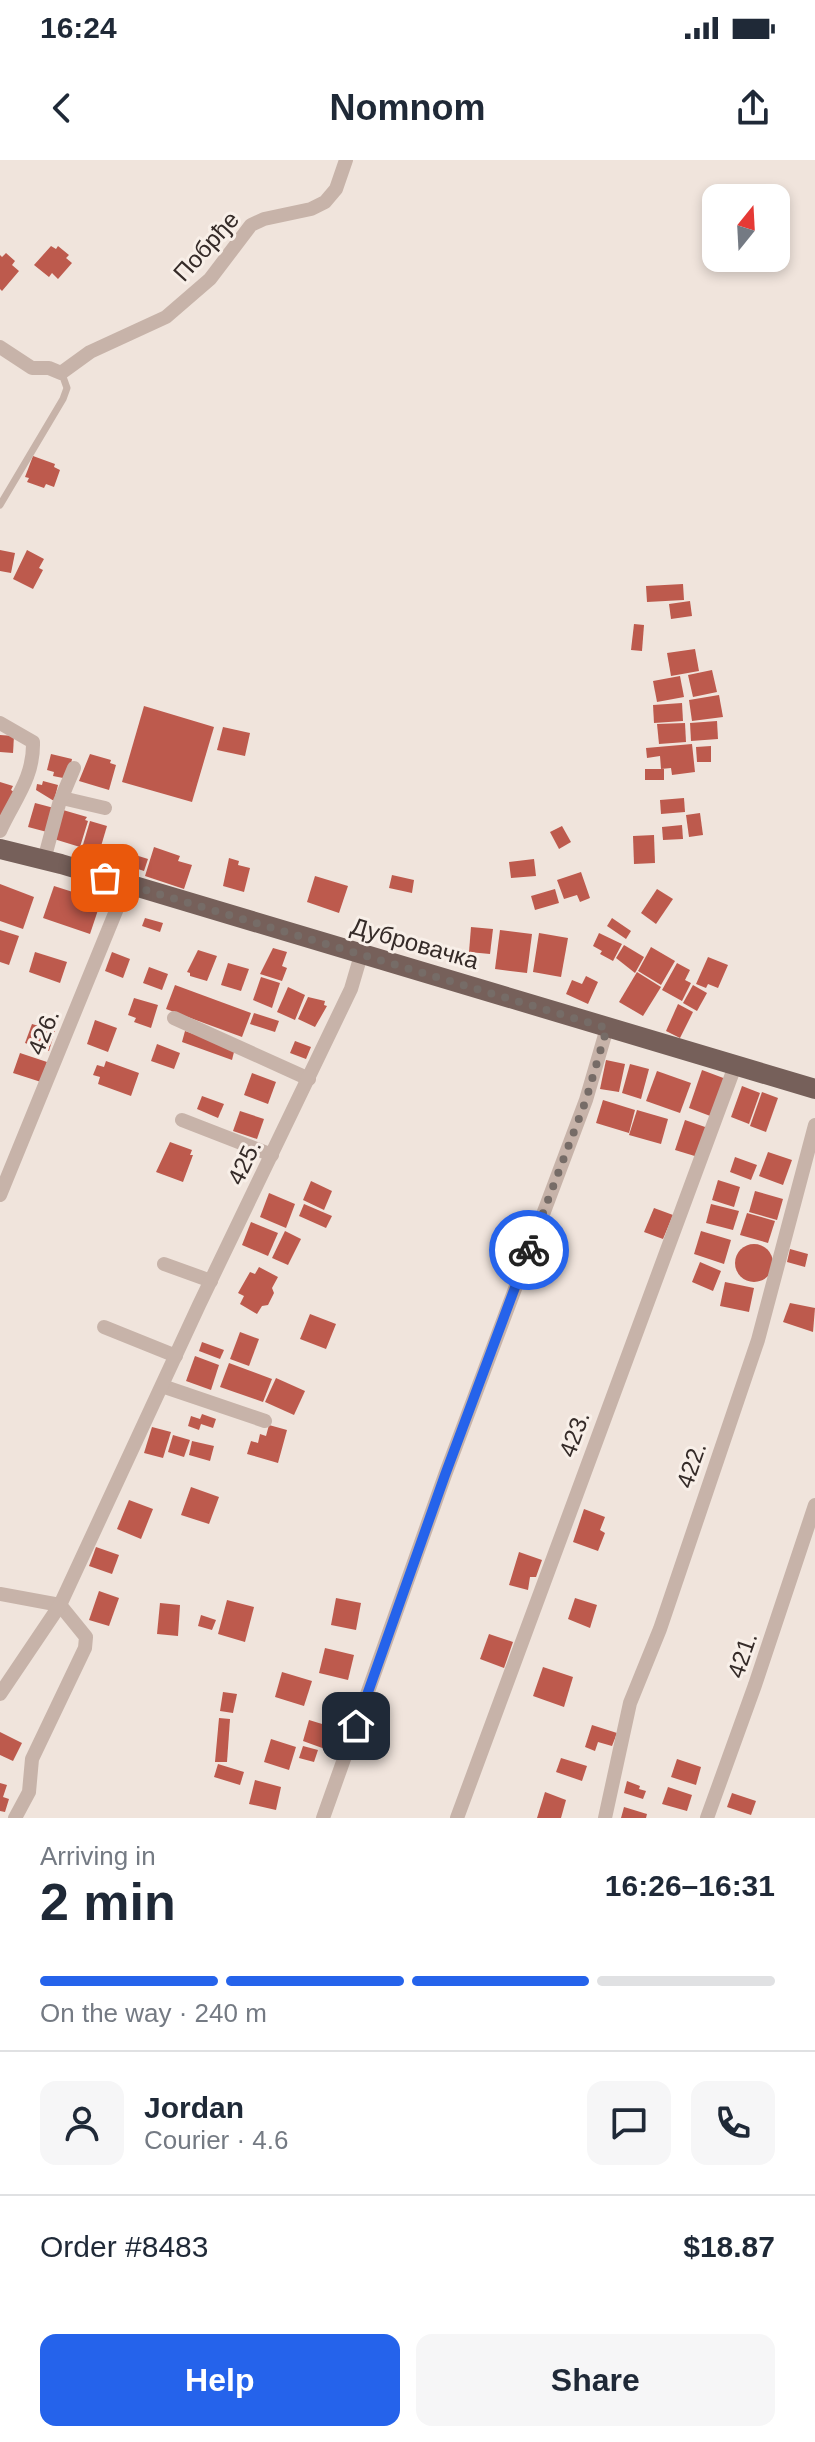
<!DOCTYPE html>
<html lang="en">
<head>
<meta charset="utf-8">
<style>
  :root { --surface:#fff; --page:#f6f6f7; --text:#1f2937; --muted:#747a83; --line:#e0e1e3; --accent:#2563eb }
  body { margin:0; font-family:Helvetica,sans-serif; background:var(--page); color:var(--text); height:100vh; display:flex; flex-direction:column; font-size:30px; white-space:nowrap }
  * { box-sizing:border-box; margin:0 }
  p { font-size:26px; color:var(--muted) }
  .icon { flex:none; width:44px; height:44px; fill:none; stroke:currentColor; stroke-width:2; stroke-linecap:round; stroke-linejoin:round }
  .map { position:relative; height:1658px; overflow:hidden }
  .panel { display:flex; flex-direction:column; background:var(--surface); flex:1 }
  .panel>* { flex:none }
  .needle { width:52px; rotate:18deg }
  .controls { position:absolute; left:702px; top:24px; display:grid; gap:16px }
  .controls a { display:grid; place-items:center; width:88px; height:88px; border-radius:16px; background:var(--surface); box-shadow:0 4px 12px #0003; font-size:40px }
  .pin { position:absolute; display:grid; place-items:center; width:68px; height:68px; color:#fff; margin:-34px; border-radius:16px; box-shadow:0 4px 12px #0006 }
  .courier { position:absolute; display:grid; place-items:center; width:80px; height:80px; margin:-40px; border:6px solid #2563eb; border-radius:50%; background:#fff; color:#222; box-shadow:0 2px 10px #0007 }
  .head em { font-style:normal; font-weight:600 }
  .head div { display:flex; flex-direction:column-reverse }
  .head { display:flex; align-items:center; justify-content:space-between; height:136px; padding:0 40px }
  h1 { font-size:52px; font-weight:600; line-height:60px }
  .bar { display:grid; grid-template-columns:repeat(4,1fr); gap:12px 8px; align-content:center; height:96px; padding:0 40px }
  .bar i { height:10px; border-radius:6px; background:var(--line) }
  .bar .selected { background:var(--accent) }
  .bar p { grid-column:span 4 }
  .line { display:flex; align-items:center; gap:20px; padding:0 40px; border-top:2px solid var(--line) }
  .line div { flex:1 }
  .round { display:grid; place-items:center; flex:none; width:84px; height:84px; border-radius:16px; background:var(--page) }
  .button { display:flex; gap:16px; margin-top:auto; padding:16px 40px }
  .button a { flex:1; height:92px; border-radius:16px; background:var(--accent); color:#fff; font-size:32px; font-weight:600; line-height:92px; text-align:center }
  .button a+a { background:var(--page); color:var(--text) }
  .status { display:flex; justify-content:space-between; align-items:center; height:56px; padding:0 40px; background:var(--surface); direction:ltr }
  .status svg { height:22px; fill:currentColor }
  header { display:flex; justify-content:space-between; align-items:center; height:104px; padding:0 40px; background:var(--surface); font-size:36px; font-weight:600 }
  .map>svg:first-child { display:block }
  .building { fill:#bd5a4d }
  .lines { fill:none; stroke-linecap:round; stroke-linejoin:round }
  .lane { stroke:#c7b3a9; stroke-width:7 }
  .street { stroke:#c7b3a9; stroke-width:14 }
  .primary { stroke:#76605a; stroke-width:20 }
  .done { stroke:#766c67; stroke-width:8; stroke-dasharray:0 14.4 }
  .route { stroke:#2563eb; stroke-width:10 }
  .labels { text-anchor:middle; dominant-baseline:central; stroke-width:6; stroke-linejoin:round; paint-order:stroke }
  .street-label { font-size:24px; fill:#352b28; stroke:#f8efe8 }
</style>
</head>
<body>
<div class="status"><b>16:24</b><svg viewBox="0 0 49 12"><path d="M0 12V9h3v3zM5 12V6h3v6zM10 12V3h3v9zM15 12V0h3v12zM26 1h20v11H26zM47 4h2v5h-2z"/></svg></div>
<header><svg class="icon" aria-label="back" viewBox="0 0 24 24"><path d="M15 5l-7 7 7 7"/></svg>Nomnom<svg class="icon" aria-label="share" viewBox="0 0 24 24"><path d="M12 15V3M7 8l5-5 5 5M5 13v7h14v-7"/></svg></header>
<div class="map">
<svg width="815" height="1658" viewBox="0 0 815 1658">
  <rect width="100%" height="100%" fill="#f0e4dc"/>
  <g class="building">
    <path d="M51 86 56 89 58 86 69 95 66 98 72 103 58 119 52 113 49 117 34 105Z"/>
    <path d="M6 93 15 101 12 105 19 111 2 131 0 129V95L2 97Z"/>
    <path d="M33 296 55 304 54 307 60 310 54 327 46 324 44 328 27 322 29 318 25 317Z"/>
    <path d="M0 390 15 393 11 413 0 411Z"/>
    <path d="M27 390 44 399 39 408 43 410 33 429 13 419Z"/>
    <path d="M683 424 684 440 647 442 646 426Z"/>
    <path d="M690 441 692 456 671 459 669 444Z"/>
    <path d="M634 464 644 465 642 491 631 490Z"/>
    <path d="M695 489 699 511 671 516 667 493Z"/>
    <path d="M712 510 717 532 693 537 688 515Z"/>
    <path d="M680 516 684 537 657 542 653 521Z"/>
    <path d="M719 535 723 557 692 561 689 540Z"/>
    <path d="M682 543 683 561 654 563 653 545Z"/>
    <path d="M144 546 214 567 192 642 122 622Z"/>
    <path d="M717 561 718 579 691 581 690 563Z"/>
    <path d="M685 563 686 582 659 584 657 564Z"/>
    <path d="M223 567 250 573 245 596 217 590Z"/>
    <path d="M0 575 14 576 13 593 0 592Z"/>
    <path d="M692 584 695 612 672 615 671 608 661 609 660 596 647 598 646 588Z"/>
    <path d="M711 586V602H697L696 587Z"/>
    <path d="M51 594 72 599 68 619 53 616 54 612 47 610Z"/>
    <path d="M90 594 111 600 110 603 116 605 109 630 79 621Z"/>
    <rect x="645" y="609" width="19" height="11"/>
    <path d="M43 621 58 625 54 641 36 630 37 624 42 625Z"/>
    <path d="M0 622 13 626 11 630 14 632 0 659Z"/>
    <path d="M684 638 685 652 661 654 660 640Z"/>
    <path d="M35 643 54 648 47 672 28 667Z"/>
    <path d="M63 650 87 657 85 660 88 661 80 687 54 679Z"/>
    <path d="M700 653 703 675 689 677 686 655Z"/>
    <path d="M90 661 107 666 99 693 82 688Z"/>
    <path d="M682 665 683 679 663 680 662 667Z"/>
    <path d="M562 666 571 682 559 689 550 672Z"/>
    <path d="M654 675 655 703 634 704 633 676Z"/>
    <path d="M107 686 148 699 144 711 104 698Z"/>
    <path d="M154 687 180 696 178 701 192 705 184 729 145 716Z"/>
    <path d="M229 698 239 701 238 705 250 708 244 732 223 726Z"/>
    <path d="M534 699 536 716 511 718 509 702Z"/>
    <path d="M581 712 590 738 580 742 577 735 564 739 557 720Z"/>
    <path d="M392 715 414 720 412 733 389 728Z"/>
    <path d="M315 716 348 726 339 753 307 742Z"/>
    <path d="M0 724 34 737 23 769 0 761Z"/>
    <path d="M54 726 101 741 90 774 43 758Z"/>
    <path d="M555 729 559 743 535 750 531 736Z"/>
    <path d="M657 729 673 739 656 764 641 753Z"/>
    <path d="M145 758 163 763 160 772 142 766Z"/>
    <path d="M612 758 631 771 626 779 607 766Z"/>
    <path d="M471 767 493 769 490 794 469 792Z"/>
    <path d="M0 770 19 776 9 805 0 802Z"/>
    <path d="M500 770 532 774 527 813 495 809Z"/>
    <path d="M539 773 568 778 561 817 533 812Z"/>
    <path d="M599 773 622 784 613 801 600 794 602 791 593 786Z"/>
    <path d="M624 785 644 797 635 813 616 798Z"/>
    <path d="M651 787 675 801 661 825 638 811Z"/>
    <path d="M273 788 287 792 282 806 287 808 282 821 260 814Z"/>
    <path d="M198 790 217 796 207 821 190 816V813L187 812Z"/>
    <path d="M35 792 67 802 60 823 29 812Z"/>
    <path d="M112 792 130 799 123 818 105 811Z"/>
    <path d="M708 797 728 805 718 828 708 824 706 828 696 824Z"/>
    <path d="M228 803 249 809 241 831 221 825Z"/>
    <path d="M677 803 690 810 685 820 691 823 682 841 662 830Z"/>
    <path d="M149 807 168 814 162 830 143 823Z"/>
    <path d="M637 812 661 827 643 856 619 842Z"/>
    <path d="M586 816 598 822 588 844 566 834 572 820 582 824Z"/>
    <path d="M261 817 280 823 272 848 253 840Z"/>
    <path d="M175 825 251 853 242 877 166 849Z"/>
    <path d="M693 825 707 833 697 851 683 843Z"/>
    <path d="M288 827 305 835 295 860 277 852Z"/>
    <path d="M308 837 325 841 324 845 327 846 315 867 298 859Z"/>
    <path d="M134 838 158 845 151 868 134 862 136 858 128 855Z"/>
    <path d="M678 844 693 852 680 878 666 871Z"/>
    <path d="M254 853 279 861 275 872 250 864Z"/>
    <path d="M95 860 117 868 108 892 87 884Z"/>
    <path d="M32 864 55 871 49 891 25 883Z"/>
    <path d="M185 871 235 888 232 900 182 882Z"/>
    <path d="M295 881 311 887 306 899 290 893Z"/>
    <path d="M157 884 180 893 174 909 151 901Z"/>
    <path d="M20 893 47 902 41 922 13 913Z"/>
    <path d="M606 900 625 904 619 932 600 929Z"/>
    <path d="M106 901 139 913 131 936 98 924 100 917 93 915 97 905 104 907Z"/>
    <path d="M630 904 649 909 641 939 622 933Z"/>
    <path d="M702 910 726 919 713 957 689 948Z"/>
    <path d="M657 911 691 923 680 953 646 941Z"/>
    <path d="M252 913 276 922 268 944 244 935Z"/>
    <path d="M742 926 760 933 749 964 731 957Z"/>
    <path d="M762 932 778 938 766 972 750 966Z"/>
    <path d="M202 936 224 944 218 958 197 949Z"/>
    <path d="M603 940 635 950 629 973 596 963Z"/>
    <path d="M637 950 668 959 661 984 629 975Z"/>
    <path d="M240 951 264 959 257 979 233 971Z"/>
    <path d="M685 960 708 968 698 997 675 990Z"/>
    <path d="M170 982 192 990 190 995H193L183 1022 156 1012Z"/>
    <path d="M768 992 792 1000 783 1025 759 1016Z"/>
    <path d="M735 997 757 1005 751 1020 730 1012Z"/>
    <path d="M718 1020 740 1027 734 1047 712 1040Z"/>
    <path d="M311 1021 332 1031 324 1050 303 1040Z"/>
    <path d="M755 1031 783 1039 777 1060 749 1052Z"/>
    <path d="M269 1033 295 1044 286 1068 260 1057Z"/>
    <path d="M304 1044 332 1056 326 1068 299 1056Z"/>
    <path d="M711 1044 739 1051 733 1070 706 1063Z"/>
    <path d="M654 1048 673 1055 663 1079 644 1072Z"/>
    <path d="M747 1053 775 1061 768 1083 740 1075Z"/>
    <path d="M251 1062 278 1073 268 1096 242 1085Z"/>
    <path d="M285 1071 301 1079 288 1105 272 1098Z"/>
    <path d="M701 1071 731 1080 724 1104 694 1094Z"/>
    <circle cx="754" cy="1103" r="19"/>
    <path d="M790 1089 808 1094 805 1107 787 1102Z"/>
    <path d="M700 1102 721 1111 713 1131 692 1122Z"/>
    <path d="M259 1107 278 1117 272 1128 274 1133 268 1145 262 1146 257 1154 240 1144 244 1136 238 1133 250 1112 255 1114Z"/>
    <path d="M725 1122 754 1128 749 1152 720 1146Z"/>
    <path d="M790 1143 815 1148 813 1172 783 1162Z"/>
    <path d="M310 1154 336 1164 326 1189 300 1179Z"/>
    <path d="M240 1172 259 1179 249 1206 230 1199Z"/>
    <path d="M202 1182 224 1190 220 1199 199 1191Z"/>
    <path d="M195 1196 219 1205 211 1230 186 1221Z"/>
    <path d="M229 1203 272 1219 263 1242 220 1227Z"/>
    <path d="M276 1218 305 1231 294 1255 265 1242Z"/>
    <path d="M202 1254 216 1259 213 1268 201 1264 199 1270 188 1266 191 1256 200 1259Z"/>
    <path d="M269 1265 287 1270 278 1303 247 1294 251 1281 258 1283 260 1274 266 1276Z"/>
    <path d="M152 1267 171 1272 163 1298 144 1293Z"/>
    <path d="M173 1275 190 1280 184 1297 168 1292Z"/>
    <path d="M192 1281 214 1286 210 1301 189 1295Z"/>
    <path d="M191 1327 219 1337 209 1364 181 1355Z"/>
    <path d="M129 1340 153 1349 141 1379 117 1369Z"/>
    <path d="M584 1349 605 1357 600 1370 605 1373 598 1391 573 1382Z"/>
    <path d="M96 1387 119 1395 112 1414 89 1406Z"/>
    <path d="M519 1392 542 1400 536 1417H530L528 1430 509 1425Z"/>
    <path d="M99 1431 119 1438 109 1466 89 1460Z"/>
    <path d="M336 1438 361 1443 356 1470 331 1465Z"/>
    <path d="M575 1438 597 1445 590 1468 568 1459Z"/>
    <path d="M227 1440 254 1447 245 1482 218 1474Z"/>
    <path d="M160 1443 180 1445 178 1476 157 1474Z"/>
    <path d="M201 1455 216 1460 212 1470 198 1466Z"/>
    <path d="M489 1474 513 1482 504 1508 480 1499Z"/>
    <path d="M325 1488 354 1495 348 1520 319 1513Z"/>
    <path d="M543 1507 573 1517 564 1547 533 1536Z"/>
    <path d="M282 1512 312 1521 304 1546 275 1537Z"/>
    <path d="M223 1532 237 1534 233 1553 220 1551Z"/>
    <path d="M219 1558 230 1559 227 1602H215Z"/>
    <path d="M309 1560 332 1567 325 1589 303 1581Z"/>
    <path d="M592 1565 617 1573 612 1586 598 1582 595 1591 585 1587Z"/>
    <path d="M0 1572 22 1583 13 1601 0 1595Z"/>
    <path d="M271 1579 296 1587 289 1610 264 1602Z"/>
    <path d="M303 1586 318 1590 314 1602 299 1598Z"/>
    <path d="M561 1598 587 1606 582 1621 556 1612Z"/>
    <path d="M677 1599 701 1607 696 1625 671 1617Z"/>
    <path d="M218 1604 244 1612 240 1625 214 1617Z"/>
    <path d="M255 1620 281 1627 276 1650 249 1644Z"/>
    <path d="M627 1621 640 1626 639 1629 646 1631 643 1639 624 1633Z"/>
    <path d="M0 1623 7 1625 3 1637 9 1639 5 1652 0 1651Z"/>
    <path d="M668 1627 692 1635 687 1651 662 1644Z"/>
    <path d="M545 1632 566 1640 561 1658H537Z"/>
    <path d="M732 1633 756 1641 751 1655 727 1647Z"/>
    <path d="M624 1647 647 1654 646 1658H621Z"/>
  </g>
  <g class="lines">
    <path class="lane" d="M0 345 63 239 67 228 62 214"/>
    <g class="street">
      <path d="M0 187 32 208H49L61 213 90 192 166 157 210 119 251 65 264 59 311 49 325 42 336 29 346 0"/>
      <path d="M0 563 33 582C34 618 14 640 0 671"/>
      <path d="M62 638 105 648"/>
      <path d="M44 700 59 644 74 608"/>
      <path d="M174 858 309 919"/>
      <path d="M182 960 272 995"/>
      <path d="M0 1035 127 724"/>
      <path d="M164 1104 211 1121"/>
      <path d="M104 1167 176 1196"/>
      <path d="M162 1226 265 1261"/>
      <path d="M0 1434 60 1445 86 1477 85 1488 32 1599 29 1632 15 1658"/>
      <path d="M0 1534 60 1445 199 1145 351 829 361 795"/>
      <path d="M323 1658 445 1315 586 940 607 868"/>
      <path d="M457 1658 735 906"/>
      <path d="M605 1658 630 1543 660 1469 758 1180 815 965"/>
      <path d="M707 1658 755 1525 815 1345"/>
    </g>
    <path class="primary" d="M0 689 61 704 815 929"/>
  </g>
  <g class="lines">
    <path class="done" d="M105 718 607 868 586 940 529 1090"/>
    <path class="route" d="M356 1566 445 1315 529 1090"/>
  </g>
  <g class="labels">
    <g class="street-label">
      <text transform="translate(206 86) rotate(-48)">Побрђе</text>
      <text transform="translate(415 783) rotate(16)">Дубровачка</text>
      <text transform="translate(43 872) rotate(-68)">426.</text>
      <text transform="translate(244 1002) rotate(-64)">425.</text>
      <text transform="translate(574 1274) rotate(-70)">423.</text>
      <text transform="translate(691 1305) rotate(-71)">422.</text>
      <text transform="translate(742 1495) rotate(-71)">421.</text>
    </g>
  </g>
</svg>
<div class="controls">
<a><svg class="needle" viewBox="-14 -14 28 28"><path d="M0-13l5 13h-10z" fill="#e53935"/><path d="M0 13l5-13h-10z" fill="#747a83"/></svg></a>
</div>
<div class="pin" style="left:105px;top:718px;background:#ea580c"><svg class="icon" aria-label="bag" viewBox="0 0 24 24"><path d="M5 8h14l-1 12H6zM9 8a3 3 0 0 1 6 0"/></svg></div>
<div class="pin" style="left:356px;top:1566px;background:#1f2937"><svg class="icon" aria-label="home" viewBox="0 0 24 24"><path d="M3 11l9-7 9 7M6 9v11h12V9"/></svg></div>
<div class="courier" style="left:529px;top:1090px"><svg class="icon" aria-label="bike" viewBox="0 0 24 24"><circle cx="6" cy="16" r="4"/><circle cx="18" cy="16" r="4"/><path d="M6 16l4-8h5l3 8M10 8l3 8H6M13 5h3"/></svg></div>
</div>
<section class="panel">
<div class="head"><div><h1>2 min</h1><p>Arriving in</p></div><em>16:26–16:31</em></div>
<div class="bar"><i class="selected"></i><i class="selected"></i><i class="selected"></i><i></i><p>On the way · 240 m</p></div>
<div class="line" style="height:144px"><a class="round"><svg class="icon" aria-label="person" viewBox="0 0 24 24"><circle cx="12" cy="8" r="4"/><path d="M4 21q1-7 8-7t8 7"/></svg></a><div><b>Jordan</b><p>Courier · 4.6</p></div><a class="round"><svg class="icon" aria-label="chat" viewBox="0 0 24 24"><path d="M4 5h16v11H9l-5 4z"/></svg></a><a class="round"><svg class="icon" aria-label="phone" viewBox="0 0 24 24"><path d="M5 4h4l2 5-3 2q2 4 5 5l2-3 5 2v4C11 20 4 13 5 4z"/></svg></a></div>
<div class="line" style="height:104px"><div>Order #8483</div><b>$18.87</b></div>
<div class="button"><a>Help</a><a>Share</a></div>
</section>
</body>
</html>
